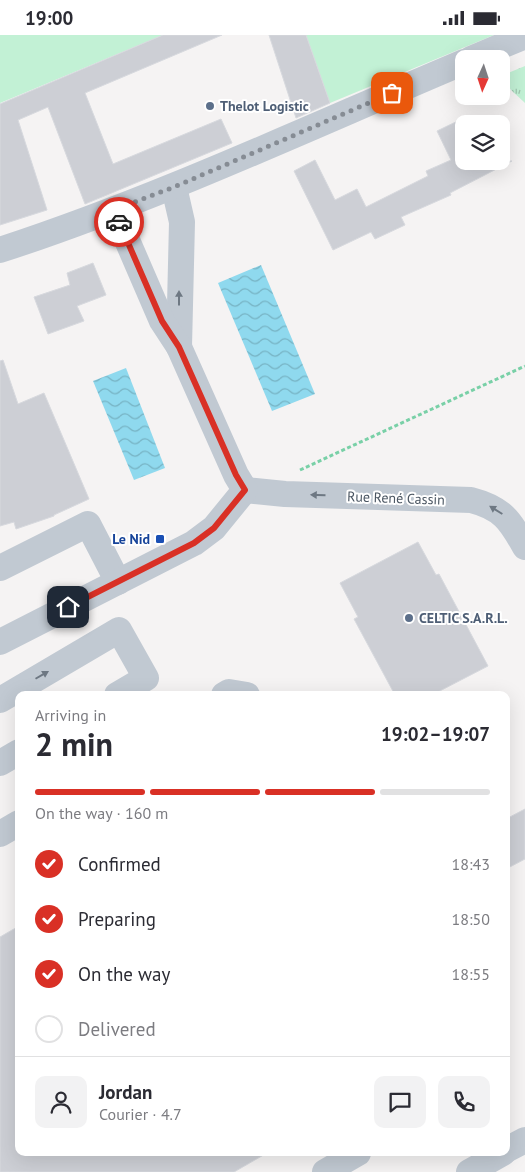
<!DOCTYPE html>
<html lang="en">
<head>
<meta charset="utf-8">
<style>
  :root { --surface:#fff; --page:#f2f2f3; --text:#2b2b33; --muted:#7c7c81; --line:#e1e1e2; --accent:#d93025 }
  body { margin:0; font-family:"PT Sans",sans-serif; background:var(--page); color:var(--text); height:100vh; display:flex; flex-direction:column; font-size:19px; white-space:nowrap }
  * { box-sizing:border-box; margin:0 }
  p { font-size:16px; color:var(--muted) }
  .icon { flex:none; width:28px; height:28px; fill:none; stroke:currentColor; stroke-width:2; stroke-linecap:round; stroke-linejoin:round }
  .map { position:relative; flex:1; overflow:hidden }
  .drawer { position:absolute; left:15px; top:656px; width:495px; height:465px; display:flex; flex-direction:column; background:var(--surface); border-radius:10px; box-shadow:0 5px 20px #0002 }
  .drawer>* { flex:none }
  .needle { width:32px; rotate:183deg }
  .controls { position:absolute; left:455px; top:15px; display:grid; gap:10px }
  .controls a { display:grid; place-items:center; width:55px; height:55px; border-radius:10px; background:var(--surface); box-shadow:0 5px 20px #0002; font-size:25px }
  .pin { position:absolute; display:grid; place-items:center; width:42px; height:42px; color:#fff; margin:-21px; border-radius:10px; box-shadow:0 2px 8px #0006 }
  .courier { position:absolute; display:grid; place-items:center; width:50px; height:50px; margin:-25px; border:4px solid #d93025; border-radius:50%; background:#fff; color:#222; box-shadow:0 1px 6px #0007 }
  .head em { font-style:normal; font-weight:700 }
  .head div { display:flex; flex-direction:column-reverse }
  .head { display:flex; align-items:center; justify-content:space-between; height:85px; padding:0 20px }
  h1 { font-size:32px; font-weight:700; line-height:38px }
  .bar { display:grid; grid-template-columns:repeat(4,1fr); gap:8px 5px; align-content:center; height:60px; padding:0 20px }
  .bar i { height:6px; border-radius:4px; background:var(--line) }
  .bar .active { background:var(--accent) }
  .bar p { grid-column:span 4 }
  .line { display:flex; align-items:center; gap:12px; padding:0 20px; border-top:1px solid var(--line) }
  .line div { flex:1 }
  .round { display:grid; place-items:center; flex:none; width:52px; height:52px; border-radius:10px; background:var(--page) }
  ol { padding:0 20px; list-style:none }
  li { display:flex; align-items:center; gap:15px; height:55px }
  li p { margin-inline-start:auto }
  li .icon { padding:5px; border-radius:50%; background:var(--accent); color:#fff; stroke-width:4 }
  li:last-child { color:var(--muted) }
  li i { width:28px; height:28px; border:2px solid var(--line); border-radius:50% }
  .status { display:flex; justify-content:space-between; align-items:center; height:35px; padding:0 25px; background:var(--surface); direction:ltr }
  .status svg { height:14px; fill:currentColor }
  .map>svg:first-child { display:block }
  .green { fill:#c2f1d5 }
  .park { fill:url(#park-tufts) }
  .water { fill:url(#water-waves) }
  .building { fill:#cdcfd5; stroke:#d7d9de }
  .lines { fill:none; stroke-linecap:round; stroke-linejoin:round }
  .path { stroke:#79d0a7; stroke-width:3; stroke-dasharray:4 2.5; stroke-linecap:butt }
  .minor { stroke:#c1c9d2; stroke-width:26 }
  .oneway { fill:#6e7883 }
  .done { stroke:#868c94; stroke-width:5; stroke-dasharray:0 9 }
  .route { stroke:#d93025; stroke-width:6 }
  .service-dot { fill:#5c6f8a; stroke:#fff; stroke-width:2 }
  .transit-dot { fill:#1a4fb4; stroke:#fff; stroke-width:2 }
  .labels { text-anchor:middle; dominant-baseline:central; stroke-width:4; stroke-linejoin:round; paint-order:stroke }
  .service-label { font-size:14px; font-weight:bold; fill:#4e5e75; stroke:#fff; text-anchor:start }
  .street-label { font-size:14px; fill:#4a5561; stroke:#fff }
  .transit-label { font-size:14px; font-weight:bold; fill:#164399; stroke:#fff; text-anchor:end }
</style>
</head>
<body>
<div class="status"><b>19:00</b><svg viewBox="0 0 49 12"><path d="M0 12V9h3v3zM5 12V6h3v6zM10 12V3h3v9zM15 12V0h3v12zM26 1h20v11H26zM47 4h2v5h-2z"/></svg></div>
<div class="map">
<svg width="525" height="1137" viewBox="0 0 525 1137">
  <defs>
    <pattern id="park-tufts" width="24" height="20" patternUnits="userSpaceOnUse" patternTransform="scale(1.25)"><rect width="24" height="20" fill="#c2f1d5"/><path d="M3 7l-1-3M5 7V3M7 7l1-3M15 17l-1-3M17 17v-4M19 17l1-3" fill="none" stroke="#a0c6b0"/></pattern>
    <pattern id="water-waves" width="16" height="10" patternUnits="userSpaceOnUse" patternTransform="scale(1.25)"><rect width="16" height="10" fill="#8fd9ee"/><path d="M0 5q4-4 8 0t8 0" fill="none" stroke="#77b3c4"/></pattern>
  </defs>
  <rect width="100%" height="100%" fill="#f5f3f3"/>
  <g class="green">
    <path d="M0 0H163L0 68Z"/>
    <path d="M306 0H494L330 68Z"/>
  </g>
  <path class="park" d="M525 31V68L511 55 501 41Z"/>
  <g class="water">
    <path d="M261 230 315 359 272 376 218 248Z"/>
    <path d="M126 333 165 433 134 445 93 346Z"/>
  </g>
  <g class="building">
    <path d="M163 0H222L85 58 113 129 221 84 232 108 85 169 48 72 18 85 47 175 0 190V69Z"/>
    <path d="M269 0H306L330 68 296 83Z"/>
    <path d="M464 83V126H512L450 158 451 160 401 182 405 190 375 204 371 197 333 215 294 136 315 125 335 165 357 154 366 172 428 141 426 136 451 125 437 96Z"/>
    <path d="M93 228 106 260 77 271 84 286 48 299 34 262 70 250 67 238Z"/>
    <path d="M3 325 18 369 44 358 89 464 54 480V481L16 494 14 487 0 491V326Z"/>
    <path d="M418 507 436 540 439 539 488 631 432 660H395L354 584 358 582 340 548Z"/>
    <path d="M525 774V824L506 834V784Z"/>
    <path d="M19 891V1118H267L234 1137H0V902Z"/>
  </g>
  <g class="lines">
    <path class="path" d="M300 435 525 331"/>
    <g class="minor">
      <path d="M471 24 525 1"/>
      <path d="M174 152 182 187 179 312"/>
      <path d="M0 215C159 163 310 92 464 27"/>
      <path d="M245 455 285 459 471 465C502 473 510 485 525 512"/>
      <path d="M0 533 88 489 118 547"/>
      <path d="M0 607 194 508 214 493 245 455 236 440 179 312 162 286 114 175"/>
      <path d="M224 660 229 657 247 660"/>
      <path d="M0 665 119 595 146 643 117 660"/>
      <path d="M0 728 19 717"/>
      <path d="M0 799 19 788"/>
      <path d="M506 1115 525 1105"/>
      <path d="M325 1137 358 1118"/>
      <path d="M469 1137 503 1118"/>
    </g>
  </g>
  <defs><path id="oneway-solid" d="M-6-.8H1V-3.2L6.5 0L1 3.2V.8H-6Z" transform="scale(1.25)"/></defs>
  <g class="oneway">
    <use href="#oneway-solid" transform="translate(179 263) rotate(-90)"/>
    <use href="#oneway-solid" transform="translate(318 460) rotate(-178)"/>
    <use href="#oneway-solid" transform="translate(496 475) rotate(-148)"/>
    <use href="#oneway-solid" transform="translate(42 640) rotate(-30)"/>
  </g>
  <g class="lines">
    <path class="done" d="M119 187 114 175 174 152 392 58"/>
    <path class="route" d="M68 572 194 508 214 493 245 455 236 440 179 312 162 286 119 187"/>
  </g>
  <g class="service-dot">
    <circle cx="210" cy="71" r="5"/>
    <circle cx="409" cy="583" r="5"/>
  </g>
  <rect class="transit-dot" x="155" y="499" width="10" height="10" rx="2.5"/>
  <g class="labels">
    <g class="service-label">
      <text x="220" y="71">Thelot Logistic</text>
      <text x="419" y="583">CELTIC S.A.R.L.</text>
    </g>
    <g class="street-label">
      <text transform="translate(396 463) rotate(2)">Rue René Cassin</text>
    </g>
    <g class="transit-label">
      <text x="150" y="504">Le Nid</text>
    </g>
  </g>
</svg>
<div class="controls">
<a><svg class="needle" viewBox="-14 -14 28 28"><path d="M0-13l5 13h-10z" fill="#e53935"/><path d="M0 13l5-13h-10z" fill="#7c7c81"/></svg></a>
<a><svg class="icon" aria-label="layers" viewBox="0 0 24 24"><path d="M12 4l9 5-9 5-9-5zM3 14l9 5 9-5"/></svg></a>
</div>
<div class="pin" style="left:392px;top:58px;background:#ea580c"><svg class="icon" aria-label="bag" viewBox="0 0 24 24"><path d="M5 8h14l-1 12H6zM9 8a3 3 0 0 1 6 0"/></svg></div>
<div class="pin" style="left:68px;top:572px;background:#1f2937"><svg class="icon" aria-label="home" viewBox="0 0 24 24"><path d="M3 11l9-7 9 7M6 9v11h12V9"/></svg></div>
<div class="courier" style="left:119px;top:187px"><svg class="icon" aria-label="car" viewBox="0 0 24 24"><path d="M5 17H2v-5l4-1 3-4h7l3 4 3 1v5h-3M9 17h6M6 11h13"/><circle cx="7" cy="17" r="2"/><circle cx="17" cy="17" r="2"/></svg></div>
<section class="drawer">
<div class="head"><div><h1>2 min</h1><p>Arriving in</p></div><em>19:02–19:07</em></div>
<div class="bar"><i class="active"></i><i class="active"></i><i class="active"></i><i></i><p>On the way · 160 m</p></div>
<ol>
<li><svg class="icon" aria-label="check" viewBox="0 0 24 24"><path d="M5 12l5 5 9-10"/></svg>Confirmed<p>18:43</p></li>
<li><svg class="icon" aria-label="check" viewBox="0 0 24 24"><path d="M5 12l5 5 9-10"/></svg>Preparing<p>18:50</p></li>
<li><svg class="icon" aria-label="check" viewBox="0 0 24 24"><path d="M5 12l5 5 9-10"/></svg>On the way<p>18:55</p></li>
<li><i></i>Delivered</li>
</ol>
<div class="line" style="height:90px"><a class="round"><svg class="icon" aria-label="person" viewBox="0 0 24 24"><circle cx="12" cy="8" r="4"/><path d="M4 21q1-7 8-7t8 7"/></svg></a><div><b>Jordan</b><p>Courier · 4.7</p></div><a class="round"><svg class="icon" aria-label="chat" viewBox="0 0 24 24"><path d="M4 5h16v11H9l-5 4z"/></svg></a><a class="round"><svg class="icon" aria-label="phone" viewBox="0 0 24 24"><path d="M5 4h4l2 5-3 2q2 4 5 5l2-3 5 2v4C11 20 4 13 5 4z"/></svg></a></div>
</section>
</div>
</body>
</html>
